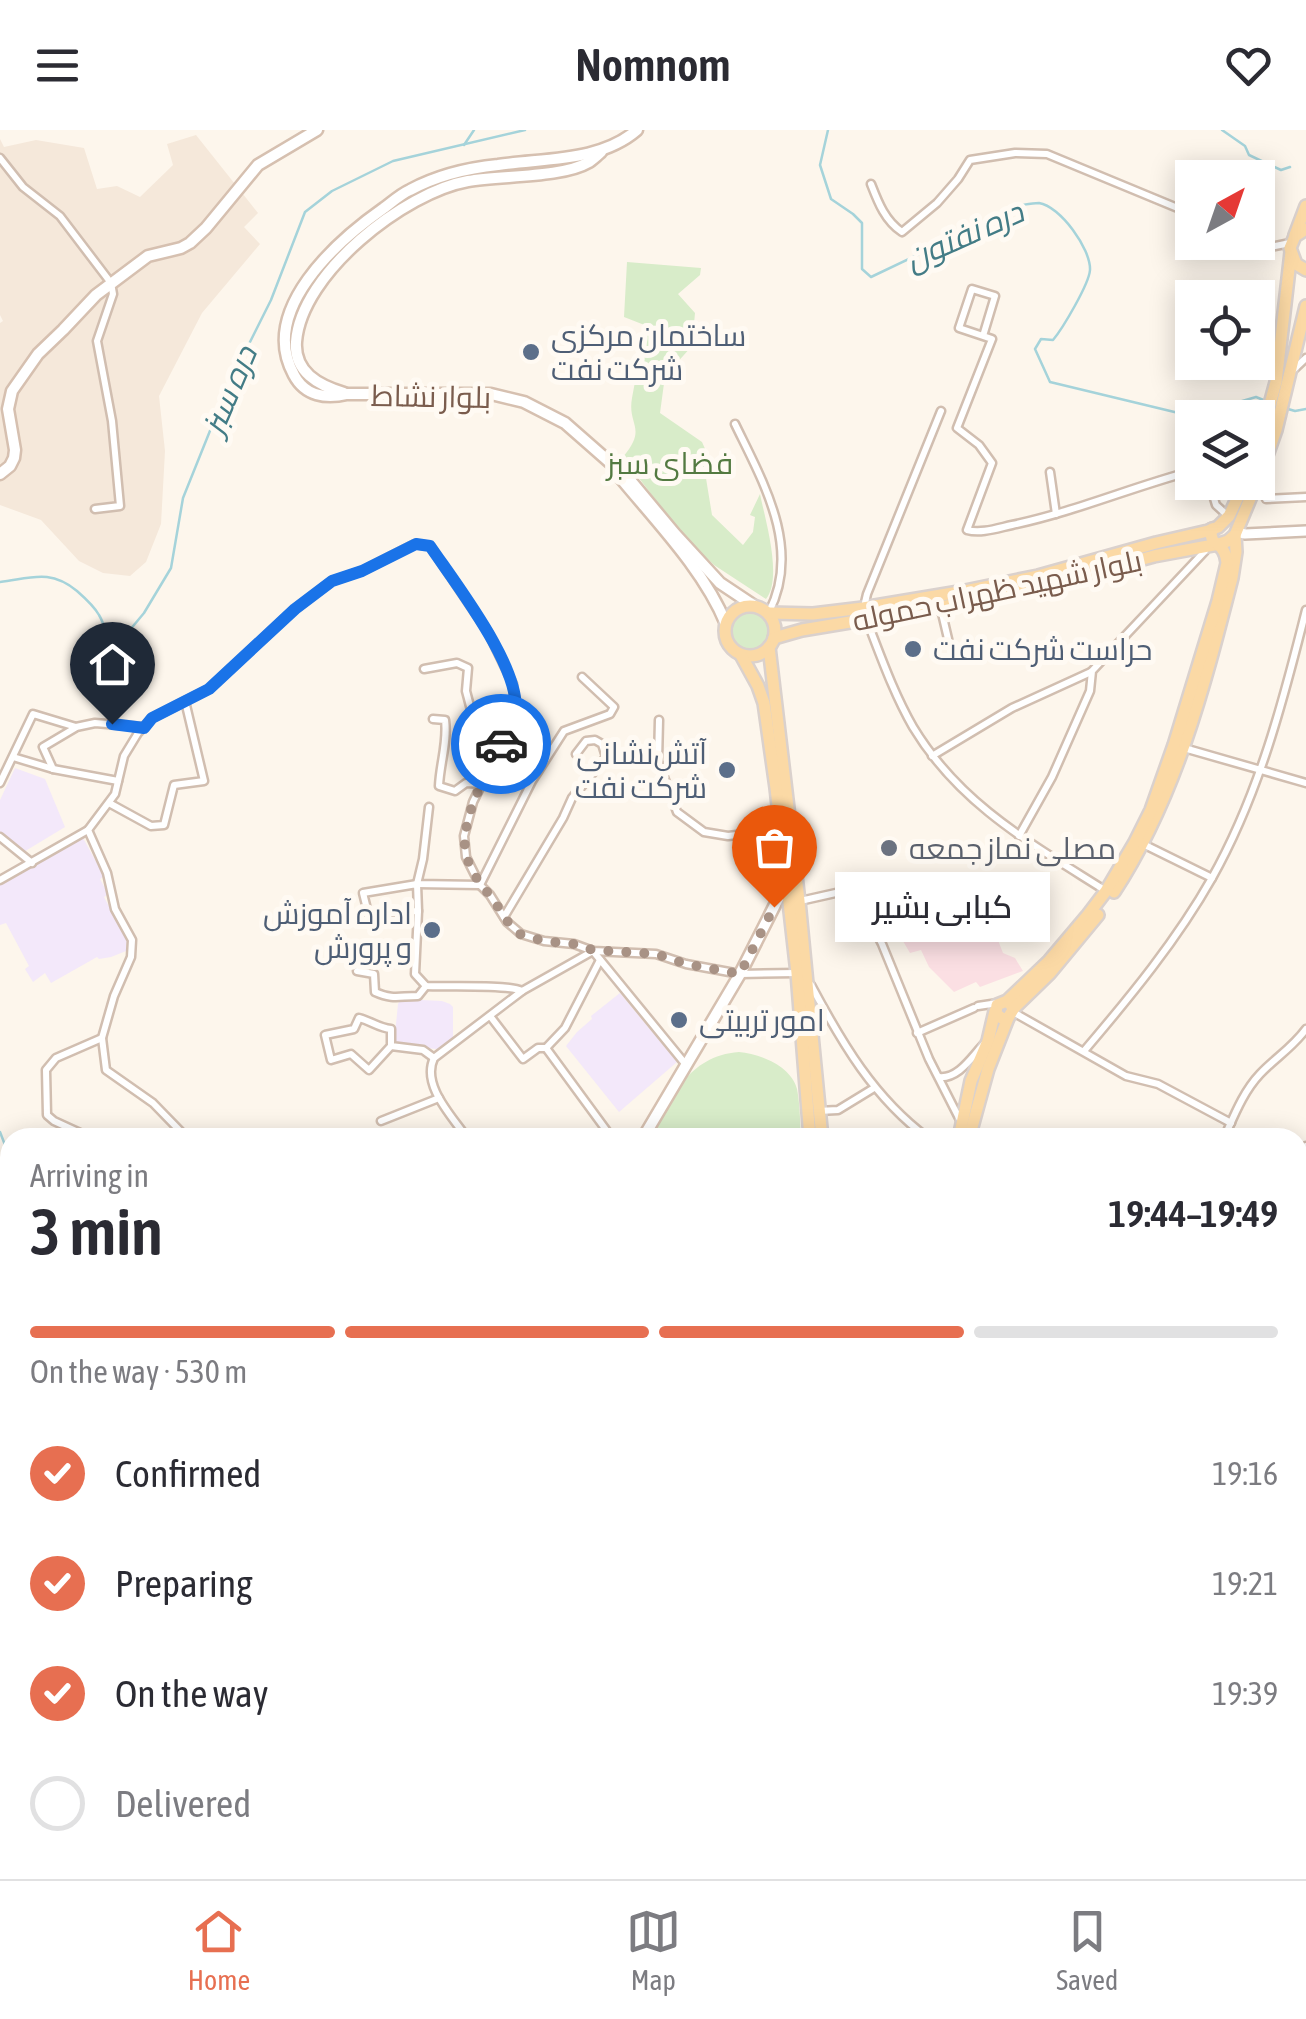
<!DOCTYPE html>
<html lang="en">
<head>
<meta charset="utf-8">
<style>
  :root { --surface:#fff; --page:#f2f2f3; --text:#2b2b33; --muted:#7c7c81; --line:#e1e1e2; --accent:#e76f51 }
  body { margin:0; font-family:"Asap Condensed",Cairo,sans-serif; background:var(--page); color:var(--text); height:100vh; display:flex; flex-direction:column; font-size:38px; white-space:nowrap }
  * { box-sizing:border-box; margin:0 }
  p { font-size:32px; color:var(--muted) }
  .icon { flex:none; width:55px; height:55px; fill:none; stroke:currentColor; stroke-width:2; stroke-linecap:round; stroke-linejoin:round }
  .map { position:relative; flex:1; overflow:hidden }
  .side { position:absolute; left:0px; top:998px; width:1308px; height:752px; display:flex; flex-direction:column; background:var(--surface); border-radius:30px 30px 0 0; box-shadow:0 5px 25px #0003 }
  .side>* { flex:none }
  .needle { width:65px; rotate:40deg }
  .buttons { position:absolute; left:1175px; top:30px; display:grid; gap:20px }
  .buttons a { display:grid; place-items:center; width:100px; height:100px; border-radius:0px; background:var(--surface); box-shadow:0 5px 25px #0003; font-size:50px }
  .pin { position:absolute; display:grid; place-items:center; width:85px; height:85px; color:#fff; margin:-102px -42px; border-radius:50% 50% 50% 0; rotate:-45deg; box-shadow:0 0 10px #0007 }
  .pin .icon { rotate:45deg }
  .courier { position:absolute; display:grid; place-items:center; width:100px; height:100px; margin:-50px; border:8px solid #1a73e8; border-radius:50%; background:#fff; color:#222; box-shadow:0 2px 12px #0007 }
  .bubble { position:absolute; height:70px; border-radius:0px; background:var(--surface); box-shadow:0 5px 25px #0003; font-size:32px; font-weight:600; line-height:70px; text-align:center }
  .overview em { font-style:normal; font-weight:600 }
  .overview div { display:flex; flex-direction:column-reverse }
  .overview { display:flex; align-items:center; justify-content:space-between; height:170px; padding:0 30px }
  h1 { font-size:65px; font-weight:600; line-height:75px }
  .bar { display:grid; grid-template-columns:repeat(4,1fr); gap:15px 10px; align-content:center; height:120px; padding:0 30px }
  .bar i { height:12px; border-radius:8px; background:var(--line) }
  .bar .current { background:var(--accent) }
  .bar p { grid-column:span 4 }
  ol { padding:0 30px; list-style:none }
  li { display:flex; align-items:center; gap:30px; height:110px }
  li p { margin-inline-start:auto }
  li .icon { padding:10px; border-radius:50%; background:var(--accent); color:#fff; stroke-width:4 }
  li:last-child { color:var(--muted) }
  li i { width:55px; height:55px; border:5px solid var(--line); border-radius:50% }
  header { display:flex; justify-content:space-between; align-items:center; height:130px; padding:0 30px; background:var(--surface); font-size:45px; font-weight:600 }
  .tab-bar { display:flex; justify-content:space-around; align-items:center; height:140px; border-top:2px solid var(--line); background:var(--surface); font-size:28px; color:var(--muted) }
  .tab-bar a { display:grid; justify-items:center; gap:5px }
  .tab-bar .current { color:var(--accent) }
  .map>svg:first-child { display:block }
  .residential { fill:#f5e8da }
  .education { fill:#f3e8fa }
  .medical { fill:#fbdfe3 }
  .green { fill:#d8ecc9 }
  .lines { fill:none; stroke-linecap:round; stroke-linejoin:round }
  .stream { stroke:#a5d3da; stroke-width:2.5 }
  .minor-casing { stroke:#d1beb0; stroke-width:11 }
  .tertiary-casing { stroke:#d1beb0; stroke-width:14 }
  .secondary-casing { stroke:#d6c0b0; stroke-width:15 }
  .primary-casing { stroke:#dad1cd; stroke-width:16 }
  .minor { stroke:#fff; stroke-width:6 }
  .tertiary { stroke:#fff; stroke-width:9 }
  .secondary { stroke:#fff; stroke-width:10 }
  .primary { stroke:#fbd9a5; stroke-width:11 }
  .done { stroke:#a89285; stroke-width:10; stroke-dasharray:0 18 }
  .route { stroke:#1a73e8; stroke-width:12 }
  .service-dot { fill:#5c6f8a; stroke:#fffaf3; stroke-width:4 }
  .worship-dot { fill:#6b7280; stroke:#fffaf3; stroke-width:4 }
  .labels { text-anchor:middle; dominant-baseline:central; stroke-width:10; stroke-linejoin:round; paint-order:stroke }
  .service-label { font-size:30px; fill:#4e5e75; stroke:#fffaf3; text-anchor:start }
  .street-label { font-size:30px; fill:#7a5c4d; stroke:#fffaf3 }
  .park-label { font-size:30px; fill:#537a41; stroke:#fffaf3 }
  .worship-label { font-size:30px; fill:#5b616d; stroke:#fffaf3; text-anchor:start }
  .water-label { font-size:32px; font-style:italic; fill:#437c86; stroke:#fffaf3 }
</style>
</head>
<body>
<header><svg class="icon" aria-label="menu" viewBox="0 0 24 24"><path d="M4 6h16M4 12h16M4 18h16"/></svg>Nomnom<svg class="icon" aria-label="heart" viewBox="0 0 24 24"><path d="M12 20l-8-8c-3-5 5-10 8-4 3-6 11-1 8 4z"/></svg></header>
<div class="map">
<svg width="1306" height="1749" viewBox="0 0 1306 1749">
  <rect width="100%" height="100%" fill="#fdf6ec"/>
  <path class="residential" d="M196 5 258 83 244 97 260 114 202 183 159 266 165 321 161 394 146 432 130 446 103 443 79 431 41 390 0 375V193L3 191 0 185V9L4 17 36 10 84 18 97 59 117 56 140 67 173 35 167 14Z"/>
  <g class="education">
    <path d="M15 638 45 649 65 697 22 723 0 704V670Z"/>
    <path d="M83 708 104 746 100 749 108 764 104 767 127 811 126 821 111 827 99 829 97 827 51 853 45 843 33 852 25 839 29 836 6 793 0 795V752Z"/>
    <path d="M620 863 677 932 619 982 566 916 577 902 592 889 591 886Z"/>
    <path d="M401 869 442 871 450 874 453 877V907L441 918 436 919 394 914 398 874Z"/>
  </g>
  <path class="medical" d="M959 761 992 795 1003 823 1015 828 1023 841 980 857 976 852 954 862 929 837 921 820 910 823 893 794Z"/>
  <g class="green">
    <path d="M627 132 701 138 700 145 678 164 695 183 692 216 665 246 660 283 702 312 706 321 704 336 712 385 743 415 753 402 755 387 750 385 760 364C765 389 783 448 766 469L714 435 683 406 623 327C648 297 627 296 632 268 636 244 642 220 647 196L624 187Z"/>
    <circle cx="750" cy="502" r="21"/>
    <path d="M739 922C760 924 791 936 797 959 800 974 800 992 801 1007L647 1008C672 969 687 926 739 922Z"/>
    <path d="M1298 1554 1306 1562V1749H1142L1139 1740H1298Z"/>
  </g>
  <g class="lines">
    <g class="stream">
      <path d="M828 0 820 35 831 69 853 84 862 93V139L871 147 1022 75C1028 74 1033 73 1039 73 1060 76 1091 119 1090 140 1089 154 1063 198 1053 210L1041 209 1035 219 1050 252 1191 286 1256 267 1266 271"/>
      <path d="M1222 0 1245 16 1249 25 1281 40 1290 37"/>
      <path d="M464 15 474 0"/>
      <path d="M1288 279 1295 281 1306 279"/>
      <path d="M0 452C32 448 50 439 77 461 85 468 94 476 99 485 105 495 106 506 113 514L119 513 144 483 171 438 183 368 228 256 271 170 305 82 332 61 393 31 525 0"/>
      <path d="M0 1002 10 1028"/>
      <path d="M389 1740 394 1749"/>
      <path d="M613 1740 628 1749"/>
      <path d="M529 1749 541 1740"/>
    </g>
    <g class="minor-casing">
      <g id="minor">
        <path d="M0 28 23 57 60 86 111 153 113 164 97 211 112 291 120 376 95 379"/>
        <path d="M871 54C878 72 885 91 902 102L937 73 958 49 970 30 1015 23 1047 24 1192 84"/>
        <path d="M1258 112 1270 117 1290 113"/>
        <path d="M983 206 995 166 972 159 959 198 992 209 957 298 979 315 992 333 967 400C981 404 998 398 1012 395 1074 382 1132 357 1192 341"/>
        <path d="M1291 242 1306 228"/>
        <path d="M735 294C763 352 802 418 769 482"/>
        <path d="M1050 342 1056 384"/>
        <path d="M1209 352 1216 375 1228 386"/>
        <path d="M1266 369 1306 367"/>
        <path d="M864 477 867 464 941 281"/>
        <path d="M941 479 949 513"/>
        <path d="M867 491C881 527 894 564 913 597 960 675 1032 714 1106 761"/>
        <path d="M424 539 457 533 468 538 466 561 476 599 475 640 482 654 466 653 455 661 439 656C440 633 448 612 445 590L433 589"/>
        <path d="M659 590 658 631 677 682 704 702 728 706 780 700"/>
        <path d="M1184 618 1306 653"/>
        <path d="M932 626 1012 578 1091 542"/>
        <path d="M13 627 53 639 118 651"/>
        <path d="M53 639 43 617 75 598"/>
        <path d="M0 653 33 584 76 597 95 593 143 597"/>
        <path d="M109 673 151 696 164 695 174 655 204 651 185 571"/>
        <path d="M429 677 423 729 417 754 480 755 532 651 564 601 610 584 614 577 582 547"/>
        <path d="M1019 706 1052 647 1090 561 1092 541 1205 421V419"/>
        <path d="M0 707 32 733"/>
        <path d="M1143 714 1212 748"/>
        <path d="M0 750 88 700"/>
        <path d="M417 754 418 781 368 783 363 763Z"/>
        <path d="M800 771 849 760 857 765 882 814 929 929 960 990"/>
        <path d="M418 781 415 844 426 856C447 857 507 854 522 861L593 821 687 936"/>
        <path d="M504 787 563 688 572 668 606 627 602 614 595 610 586 611 576 624"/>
        <path d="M600 830 565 898 546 918 612 1008"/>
        <path d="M357 841 374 844 375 862C393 870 399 866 418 866L426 856"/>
        <path d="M811 855C842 913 874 968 928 1008"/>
        <path d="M978 876 998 873"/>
        <path d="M1013 882 1126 946 1158 954 1231 993"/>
        <path d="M490 886 523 929 538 918H546"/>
        <path d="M917 903 974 878"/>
        <path d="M391 916 369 940 351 924 331 930 325 905 354 899 359 888C371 891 379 898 391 899V916L423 920 434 928"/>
        <path d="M1084 921C1130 867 1177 810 1212 748 1259 664 1283 572 1306 480"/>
        <path d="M939 947C958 949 971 928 983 915"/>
        <path d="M818 981 838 980 874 958"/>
        <path d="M381 991 439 968"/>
        <path d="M91 1008 54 991 47 985 46 940 56 928 102 908"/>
        <path d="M187 1008 153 973 106 940 102 908 114 866 131 827 132 810 115 779 107 743 88 700 115 664 124 626 138 603 152 588 209 559 295 479 332 451 362 441 415 414 430 416 488 502 513 554 515 585 473 672 464 706 466 727 480 755 490 765 507 792 521 804 544 811 574 814 593 821 656 824 686 834 740 844 797 843"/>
        <path d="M467 1008C452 986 421 955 434 928L522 861"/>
        <path d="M1224 1008C1234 986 1243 962 1260 944 1275 928 1292 918 1306 899"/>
        <path d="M1305 1036 1303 1029 1306 1016"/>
        <path d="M1298 1057 1301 1041"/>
        <path d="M1298 1077 1306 1078"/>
        <path d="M1298 1156 1306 1155"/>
        <path d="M1298 1206 1306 1203"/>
        <path d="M1298 1236 1301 1224"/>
        <path d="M0 1737 10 1735"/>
        <path d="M81 1740 86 1749"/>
        <path d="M243 1740 248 1749"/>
        <path d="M341 1740 347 1749"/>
        <path d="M719 1740 724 1749"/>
        <path d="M874 1740 884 1749"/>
        <path d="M270 1749V1740"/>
        <path d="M1059 1749 1061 1740"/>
      </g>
    </g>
    <g class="tertiary-casing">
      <g id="tertiary">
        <path d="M1236 402 1245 404 1306 401"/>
        <path d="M1298 1388 1306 1394"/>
        <path d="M1298 1400 1306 1402"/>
      </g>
    </g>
    <g class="secondary-casing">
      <g id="secondary">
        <path d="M637 0C600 32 545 28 498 35 468 38 436 46 410 60 401 64 392 72 384 78 337 111 258 180 294 245 305 266 326 269 347 264H491L524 272 565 293 614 336 620 338 675 404 720 453 753 475"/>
        <path d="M344 263C318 255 294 242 296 212 301 143 405 62 468 51 501 45 562 48 589 32 591 31 600 23 601 22"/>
        <path d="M0 344 10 336 14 328 15 320 8 279 12 261 38 224 63 200 96 165 148 126 181 118 190 113 206 98 258 35 317 0"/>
        <path d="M619 346C656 391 704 440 726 494"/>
        <path d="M643 1008 740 844 786 753"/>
        <path d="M486 1749 500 1740"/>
      </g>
    </g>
    <g class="primary-casing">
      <g id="primary">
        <path d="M1306 99 1295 106 1290 118 1296 134 1306 140"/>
        <path d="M1295 105 1306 76"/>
        <path d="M1258 318 1276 252 1291 122"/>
        <path d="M1258 351 1276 300 1306 176"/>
        <circle cx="750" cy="501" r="25"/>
        <path d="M769 483 813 484 863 478 965 461 1038 446 1156 413 1208 401 1218 397 1229 386 1245 352"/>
        <path d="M774 508 802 500 964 473 1058 452 1154 426 1219 414 1228 411 1235 405 1257 352"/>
        <path d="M769 517 799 771 822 1008"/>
        <path d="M741 525 758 556 764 573 776 658 797 843 810 1008"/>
        <path d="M1114 762C1176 667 1204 557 1232 448L1236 422 1235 405"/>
        <path d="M1007 871 1014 878 1008 888 1003 889 996 884 997 875 1007 871 1049 831 1087 786 1106 761 1135 712 1151 680 1174 615 1218 471 1227 433C1226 422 1222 417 1213 411L1211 405 1212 399"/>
        <path d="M1014 878 1050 843 1098 785"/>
        <path d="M959 1008 971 951 988 911 995 881"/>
        <path d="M969 1008 988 939 1008 888"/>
        <path d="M978 1749 979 1740"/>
        <path d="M994 1749V1740"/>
      </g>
    </g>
    <use href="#minor" class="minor"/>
    <use href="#tertiary" class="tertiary"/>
    <use href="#secondary" class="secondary"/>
    <use href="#primary" class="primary"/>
  </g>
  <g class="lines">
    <path class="done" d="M501 614 473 672 464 706 466 727 480 755 490 765 508 792 520 804 544 811 574 814 593 820 656 824 686 834 740 844 774 777"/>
    <path class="route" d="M112 594 144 598 152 588 209 559 295 479 332 451 362 441 416 414 430 416C455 453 524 541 515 585 513 595 505 606 501 614"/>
  </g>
  <g class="service-dot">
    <circle cx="531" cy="222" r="10"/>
    <circle cx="913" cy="519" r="10"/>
    <circle cx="727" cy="640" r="10"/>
    <circle cx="432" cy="800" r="10"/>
    <circle cx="679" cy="890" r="10"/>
  </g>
  <circle class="worship-dot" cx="889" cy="718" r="10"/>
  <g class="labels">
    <g class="service-label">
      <text x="551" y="205">ساختمان مرکزی<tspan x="551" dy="34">شرکت نفت</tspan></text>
      <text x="933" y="519">حراست شرکت نفت</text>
      <text x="707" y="623" text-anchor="end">آتش‌نشانی<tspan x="707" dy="34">شرکت نفت</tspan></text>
      <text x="412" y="783" text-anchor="end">اداره آموزش<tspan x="412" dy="34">و پرورش</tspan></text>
      <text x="699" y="890">امور تربیتی</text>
    </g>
    <g class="street-label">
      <text transform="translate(431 266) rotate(1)">بلوار نشاط</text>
      <text transform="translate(997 460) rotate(-12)">بلوار شهید ظهراب حموله</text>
    </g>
    <g class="park-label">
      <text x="670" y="333">فضای سبز</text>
    </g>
    <g class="worship-label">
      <text x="909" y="718">مصلی نماز جمعه</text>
    </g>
    <g class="water-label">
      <text transform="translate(964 105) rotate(-24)">دره نفتون</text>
      <text transform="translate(229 260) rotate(-67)">دره سبز</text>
    </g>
  </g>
</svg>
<div class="buttons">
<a><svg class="needle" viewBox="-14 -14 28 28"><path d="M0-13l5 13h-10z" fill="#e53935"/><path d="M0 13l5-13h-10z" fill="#7c7c81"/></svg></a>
<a><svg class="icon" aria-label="locate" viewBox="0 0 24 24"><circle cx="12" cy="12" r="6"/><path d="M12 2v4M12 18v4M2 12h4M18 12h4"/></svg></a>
<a><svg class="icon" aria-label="layers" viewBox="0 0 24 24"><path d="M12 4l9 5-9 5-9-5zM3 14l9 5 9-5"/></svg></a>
</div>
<div class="pin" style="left:774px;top:777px;background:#ea580c"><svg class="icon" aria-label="bag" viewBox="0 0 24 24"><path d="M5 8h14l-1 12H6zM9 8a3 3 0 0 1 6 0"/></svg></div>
<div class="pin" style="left:112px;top:594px;background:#1f2937"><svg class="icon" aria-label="home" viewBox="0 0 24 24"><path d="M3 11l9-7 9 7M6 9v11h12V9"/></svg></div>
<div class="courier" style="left:501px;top:614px"><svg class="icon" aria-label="car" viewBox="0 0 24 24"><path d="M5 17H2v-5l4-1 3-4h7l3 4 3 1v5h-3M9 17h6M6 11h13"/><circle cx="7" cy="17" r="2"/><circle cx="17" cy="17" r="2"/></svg></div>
<div class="bubble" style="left:835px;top:742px;width:215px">کبابی بشیر</div>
<section class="side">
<div class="overview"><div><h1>3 min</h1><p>Arriving in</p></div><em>19:44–19:49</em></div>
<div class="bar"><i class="current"></i><i class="current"></i><i class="current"></i><i></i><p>On the way · 530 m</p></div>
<ol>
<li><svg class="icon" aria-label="check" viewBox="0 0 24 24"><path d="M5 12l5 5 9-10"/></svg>Confirmed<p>19:16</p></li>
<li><svg class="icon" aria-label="check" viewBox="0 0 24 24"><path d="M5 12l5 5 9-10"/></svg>Preparing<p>19:21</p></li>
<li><svg class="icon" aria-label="check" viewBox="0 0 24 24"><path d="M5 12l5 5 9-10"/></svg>On the way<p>19:39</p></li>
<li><i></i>Delivered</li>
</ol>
</section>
</div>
<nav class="tab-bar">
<a class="current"><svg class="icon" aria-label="home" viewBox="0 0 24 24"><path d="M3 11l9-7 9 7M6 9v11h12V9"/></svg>Home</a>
<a><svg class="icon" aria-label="map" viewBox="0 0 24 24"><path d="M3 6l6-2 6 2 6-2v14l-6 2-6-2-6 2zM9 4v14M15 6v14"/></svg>Map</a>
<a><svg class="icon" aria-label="saved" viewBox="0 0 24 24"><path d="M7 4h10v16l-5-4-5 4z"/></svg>Saved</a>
</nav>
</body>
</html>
